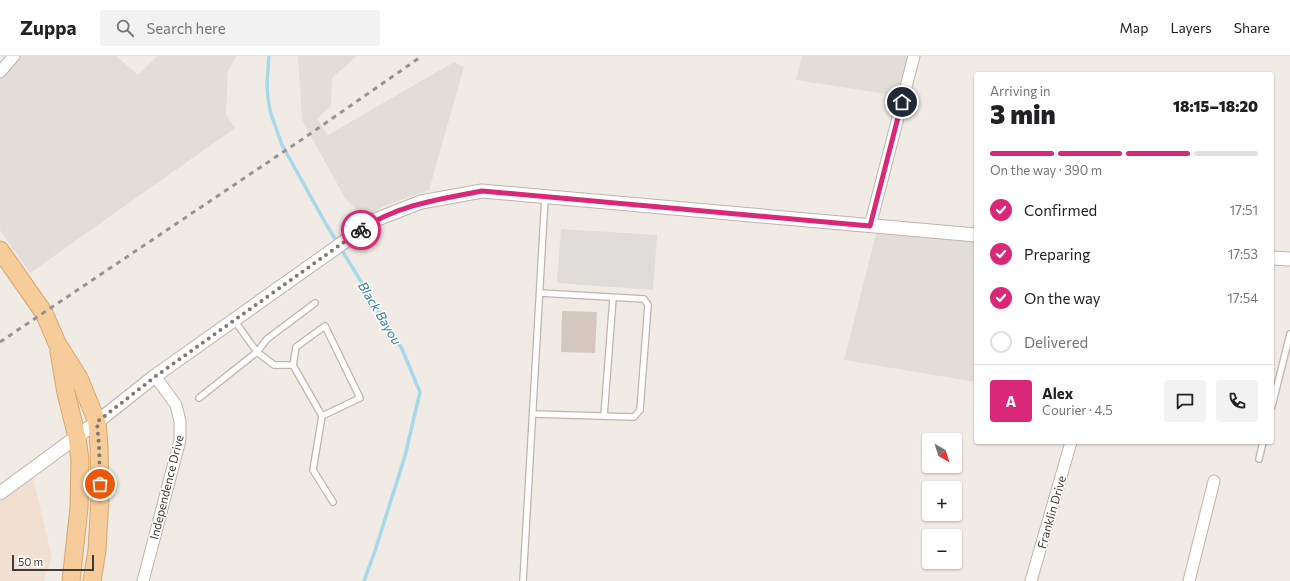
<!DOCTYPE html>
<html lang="en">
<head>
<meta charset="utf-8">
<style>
  :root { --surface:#fff; --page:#f2f2f2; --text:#202124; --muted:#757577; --line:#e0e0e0; --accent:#db2777 }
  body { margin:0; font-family:Commissioner,sans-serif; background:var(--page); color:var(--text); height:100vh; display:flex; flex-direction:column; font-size:15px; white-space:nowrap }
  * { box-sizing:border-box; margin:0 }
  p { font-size:13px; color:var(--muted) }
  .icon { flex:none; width:22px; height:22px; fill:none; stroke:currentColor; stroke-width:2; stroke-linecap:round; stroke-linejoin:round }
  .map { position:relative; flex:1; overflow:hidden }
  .details { position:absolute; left:974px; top:16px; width:300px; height:372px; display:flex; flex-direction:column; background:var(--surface); border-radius:4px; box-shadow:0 1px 3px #0004 }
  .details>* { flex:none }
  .needle { width:26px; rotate:141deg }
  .tools { position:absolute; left:922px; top:377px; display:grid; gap:8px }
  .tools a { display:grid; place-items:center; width:40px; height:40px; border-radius:4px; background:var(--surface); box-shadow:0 1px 3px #0004; font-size:20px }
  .scale { position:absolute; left:12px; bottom:10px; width:82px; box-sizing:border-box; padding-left:4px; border:2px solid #433b35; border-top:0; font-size:11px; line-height:14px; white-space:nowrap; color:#433b35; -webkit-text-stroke:3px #fff; paint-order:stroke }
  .pin { position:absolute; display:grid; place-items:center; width:34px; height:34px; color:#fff; margin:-17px; border:2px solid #fff; border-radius:50%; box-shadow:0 1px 4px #0007 }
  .courier { position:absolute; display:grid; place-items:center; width:40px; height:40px; margin:-20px; border:3px solid #db2777; border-radius:50%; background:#fff; color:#222; box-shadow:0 1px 5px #0007 }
  .summary em { font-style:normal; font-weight:800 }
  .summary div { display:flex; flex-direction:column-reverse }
  .summary { display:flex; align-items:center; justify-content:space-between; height:68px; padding:0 16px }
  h1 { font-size:26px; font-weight:800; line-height:30px }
  .bar { display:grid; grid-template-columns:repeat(4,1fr); gap:6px 4px; align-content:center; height:48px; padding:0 16px }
  .bar i { height:5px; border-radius:3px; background:var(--line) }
  .bar .current { background:var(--accent) }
  .bar p { grid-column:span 4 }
  .line { display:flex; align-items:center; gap:10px; padding:0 16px; border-top:1px solid var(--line) }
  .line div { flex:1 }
  .round { display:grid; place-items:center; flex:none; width:42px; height:42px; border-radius:4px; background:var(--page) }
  ol { padding:0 16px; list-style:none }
  li { display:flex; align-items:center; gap:12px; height:44px }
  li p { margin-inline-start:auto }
  li .icon { padding:4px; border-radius:50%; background:var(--accent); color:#fff; stroke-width:4 }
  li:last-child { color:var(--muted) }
  li i { width:22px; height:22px; border:2px solid var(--line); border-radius:50% }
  header { display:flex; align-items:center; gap:24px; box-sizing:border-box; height:56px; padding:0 20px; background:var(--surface); border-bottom:1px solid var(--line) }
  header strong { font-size:19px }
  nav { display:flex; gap:22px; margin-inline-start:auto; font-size:14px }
  .search { width:280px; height:36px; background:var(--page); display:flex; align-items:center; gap:10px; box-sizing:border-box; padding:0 14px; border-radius:4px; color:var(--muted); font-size:15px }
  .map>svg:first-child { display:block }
  .commercial { fill:#f1dfd1 }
  .industrial { fill:#e3ddda }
  .parking { fill:#dfdcda }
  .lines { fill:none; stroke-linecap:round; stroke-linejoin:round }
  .stream { stroke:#a6d8e9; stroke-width:3.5 }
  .building { fill:#d4c8be }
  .service-casing { stroke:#beb4ac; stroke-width:8 }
  .minor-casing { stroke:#beb4ac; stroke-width:13 }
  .tertiary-casing { stroke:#beb4ac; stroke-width:15 }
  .primary-casing { stroke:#d8a66c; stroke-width:19 }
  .service { stroke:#fff; stroke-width:5.5 }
  .minor { stroke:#fff; stroke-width:11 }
  .tertiary { stroke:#fff; stroke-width:13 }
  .primary { stroke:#f5cc9a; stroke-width:17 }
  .rail { stroke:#949494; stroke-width:3; stroke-dasharray:5 5; stroke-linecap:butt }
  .done { stroke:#807973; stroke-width:4; stroke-dasharray:0 7.2 }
  .route { stroke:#db2777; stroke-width:5 }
  .labels { text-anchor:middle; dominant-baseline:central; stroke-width:3; stroke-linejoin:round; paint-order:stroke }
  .street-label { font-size:12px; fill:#433b35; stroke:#fff }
  .water-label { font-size:13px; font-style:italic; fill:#357c95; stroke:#fff }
</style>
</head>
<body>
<header>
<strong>Zuppa</strong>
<div class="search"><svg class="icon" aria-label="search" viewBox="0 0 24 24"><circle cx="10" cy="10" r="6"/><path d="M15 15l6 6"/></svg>Search here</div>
<nav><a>Map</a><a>Layers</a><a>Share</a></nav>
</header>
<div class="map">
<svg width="1290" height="525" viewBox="0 0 1290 525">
  <rect width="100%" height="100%" fill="#f1ebe5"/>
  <path class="commercial" d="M32 418 52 501 44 525H0V442Z"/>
  <g class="industrial">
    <path d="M19 0H116L138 19 158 0H236L228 15 226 58 235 72 30 217 0 174V23Z"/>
    <path d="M298 0H357L332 22 331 50 317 63 328 79 454 6 464 11 429 134 382 151 363 162 356 153 345 142 302 64Z"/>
    <path d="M802 0H909L899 40 796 24Z"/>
    <path d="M876 178 976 186V326L844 304Z"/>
  </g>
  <path class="parking" d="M561 173 657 179 653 234 557 227Z"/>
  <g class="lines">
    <path class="stream" d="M269 0 267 29 268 42 270 55 282 89 326 168 402 293 420 336 405 400 375 495 364 525"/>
  </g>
  <path class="building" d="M562 255 597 256 595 297 561 296Z"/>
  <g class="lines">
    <g class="service-casing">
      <g id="service">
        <path d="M234 264 257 296 267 283 315 247"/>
        <path d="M293 309 296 291 325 270 360 342 322 360"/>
        <path d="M199 342 257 296 274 309H293L322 360 313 414 333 446"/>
        <path d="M1272 350 1290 278"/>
        <path d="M533 358 634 361 640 354 648 249 644 243 540 237"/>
        <path d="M604 360 613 242"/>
        <path d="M1259 403 1263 386"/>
        <path d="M523 525 545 141"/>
      </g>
    </g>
    <g class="minor-casing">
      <g id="minor">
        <path d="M0 16 14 0"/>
        <path d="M870 170 914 0"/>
        <path d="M143 525 180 384V365L176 349 155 320"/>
        <path d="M1031 525 1071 386"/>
        <path d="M1189 525 1214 425"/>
      </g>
    </g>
    <g class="tertiary-casing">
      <g id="tertiary">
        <path d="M1272 202 1290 203"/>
        <path d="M0 437 97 366 155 320 375 164 421 146 482 135 976 179"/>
      </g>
    </g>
    <g class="primary-casing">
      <g id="primary">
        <path d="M0 194 44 257 57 287 79 322 97 366 99 390 100 442 97 494 92 525"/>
        <path d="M59 296 66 337 77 381 80 404 79 452 71 525"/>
      </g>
    </g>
    <use href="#service" class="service"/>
    <use href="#minor" class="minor"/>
    <use href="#tertiary" class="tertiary"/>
    <use href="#primary" class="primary"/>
    <path class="rail" d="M0 286 307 80 422 0"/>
  </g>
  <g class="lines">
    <path class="done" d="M100 428 99 390 97 366 156 320 361 174"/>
    <path class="route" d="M361 174C396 149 440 143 482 135L870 170 902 46"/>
  </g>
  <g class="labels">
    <g class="street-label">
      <text transform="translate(166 431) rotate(-76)">Independence Drive</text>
      <text transform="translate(1051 456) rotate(-74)">Franklin Drive</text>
    </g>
    <g class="water-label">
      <text transform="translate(380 257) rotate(59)">Black Bayou</text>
    </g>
  </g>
</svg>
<div class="tools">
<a><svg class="needle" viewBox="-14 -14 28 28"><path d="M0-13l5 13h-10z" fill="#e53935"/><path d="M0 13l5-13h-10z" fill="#757577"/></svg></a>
<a>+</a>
<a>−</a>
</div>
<div class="scale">50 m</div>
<div class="pin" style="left:100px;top:428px;background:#ea580c"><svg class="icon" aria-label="bag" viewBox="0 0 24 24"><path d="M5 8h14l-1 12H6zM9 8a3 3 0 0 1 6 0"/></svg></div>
<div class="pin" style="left:902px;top:46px;background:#1f2937"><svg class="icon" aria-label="home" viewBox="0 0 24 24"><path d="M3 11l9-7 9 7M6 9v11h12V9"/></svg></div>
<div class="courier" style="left:361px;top:174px"><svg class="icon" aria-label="bike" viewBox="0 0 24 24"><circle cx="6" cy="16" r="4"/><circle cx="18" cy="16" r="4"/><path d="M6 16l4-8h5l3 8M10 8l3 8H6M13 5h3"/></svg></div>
<section class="details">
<div class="summary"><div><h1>3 min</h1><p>Arriving in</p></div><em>18:15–18:20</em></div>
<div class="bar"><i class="current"></i><i class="current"></i><i class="current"></i><i></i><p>On the way · 390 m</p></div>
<ol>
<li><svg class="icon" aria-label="check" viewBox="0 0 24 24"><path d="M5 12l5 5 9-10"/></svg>Confirmed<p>17:51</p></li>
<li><svg class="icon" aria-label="check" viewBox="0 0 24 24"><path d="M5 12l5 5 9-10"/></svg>Preparing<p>17:53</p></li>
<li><svg class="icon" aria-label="check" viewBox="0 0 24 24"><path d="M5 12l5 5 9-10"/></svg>On the way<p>17:54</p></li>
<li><i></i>Delivered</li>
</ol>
<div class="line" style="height:72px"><b class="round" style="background:var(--accent);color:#fff">A</b><div><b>Alex</b><p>Courier · 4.5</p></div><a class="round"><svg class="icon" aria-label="chat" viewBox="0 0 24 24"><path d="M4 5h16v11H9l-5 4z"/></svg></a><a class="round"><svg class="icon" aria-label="phone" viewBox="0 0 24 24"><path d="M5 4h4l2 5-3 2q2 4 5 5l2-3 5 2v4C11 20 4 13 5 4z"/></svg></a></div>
</section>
</div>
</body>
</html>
